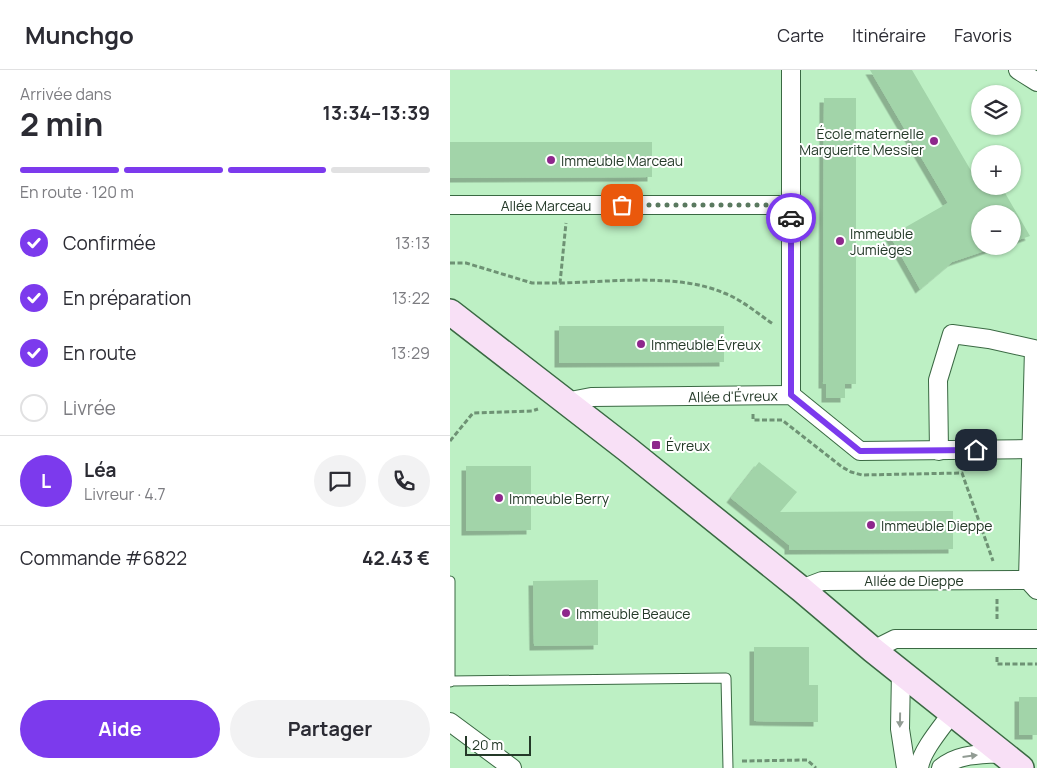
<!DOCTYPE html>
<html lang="fr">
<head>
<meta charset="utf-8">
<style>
  :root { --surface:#fff; --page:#f2f2f3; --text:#2b2b33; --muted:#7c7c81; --line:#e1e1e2; --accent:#7c3aed }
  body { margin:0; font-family:Manrope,sans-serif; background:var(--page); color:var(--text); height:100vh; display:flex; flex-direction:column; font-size:19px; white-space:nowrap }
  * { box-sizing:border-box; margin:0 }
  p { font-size:16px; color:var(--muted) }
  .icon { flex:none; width:28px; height:28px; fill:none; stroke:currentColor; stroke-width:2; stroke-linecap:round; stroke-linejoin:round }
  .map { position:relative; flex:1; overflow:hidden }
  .drawer { display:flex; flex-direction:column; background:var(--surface); width:450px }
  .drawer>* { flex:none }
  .buttons { position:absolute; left:521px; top:15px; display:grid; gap:10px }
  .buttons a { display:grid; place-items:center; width:50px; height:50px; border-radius:50%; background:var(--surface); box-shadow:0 1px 4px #0004; font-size:25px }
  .scale { position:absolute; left:15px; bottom:12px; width:66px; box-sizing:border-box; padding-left:5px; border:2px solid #243928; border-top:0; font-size:14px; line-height:18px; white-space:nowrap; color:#243928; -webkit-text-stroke:4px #fff; paint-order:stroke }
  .pin { position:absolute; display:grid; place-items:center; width:42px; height:42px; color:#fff; margin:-21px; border-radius:10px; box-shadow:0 2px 8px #0006 }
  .courier { position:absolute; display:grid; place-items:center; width:50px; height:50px; margin:-25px; border:4px solid #7c3aed; border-radius:50%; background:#fff; color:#222; box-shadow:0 1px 6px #0007 }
  .summary em { font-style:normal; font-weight:700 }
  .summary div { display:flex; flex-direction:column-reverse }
  .summary { display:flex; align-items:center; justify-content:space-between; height:85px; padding:0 20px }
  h1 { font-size:32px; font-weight:700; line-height:38px }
  .bar { display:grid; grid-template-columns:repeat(4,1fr); gap:8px 5px; align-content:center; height:60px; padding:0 20px }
  .bar i { height:6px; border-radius:4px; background:var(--line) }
  .bar .current { background:var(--accent) }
  .bar p { grid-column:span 4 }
  .line { display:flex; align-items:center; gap:12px; padding:0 20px; border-top:1px solid var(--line) }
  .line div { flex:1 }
  .round { display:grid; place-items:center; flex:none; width:52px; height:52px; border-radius:26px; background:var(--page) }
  ol { padding:0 20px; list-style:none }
  li { display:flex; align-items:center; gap:15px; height:55px }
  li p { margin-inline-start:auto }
  li .icon { padding:5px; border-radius:50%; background:var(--accent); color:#fff; stroke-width:4 }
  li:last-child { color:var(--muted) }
  li i { width:28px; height:28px; border:2px solid var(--line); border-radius:50% }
  .primary-button { display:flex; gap:10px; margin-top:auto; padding:10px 20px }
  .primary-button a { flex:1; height:58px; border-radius:30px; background:var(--accent); color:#fff; font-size:20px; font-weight:700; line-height:58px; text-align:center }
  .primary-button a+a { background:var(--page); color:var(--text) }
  header { display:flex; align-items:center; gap:30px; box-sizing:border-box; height:70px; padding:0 25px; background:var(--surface); border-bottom:1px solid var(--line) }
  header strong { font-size:24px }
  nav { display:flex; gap:28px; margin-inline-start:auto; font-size:18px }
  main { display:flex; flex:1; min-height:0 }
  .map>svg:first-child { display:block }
  .building { fill:#a2d4a9; filter:url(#shadow) }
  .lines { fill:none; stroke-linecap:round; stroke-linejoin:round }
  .lane-casing { stroke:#3a6943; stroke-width:11 }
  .street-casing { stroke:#3a6943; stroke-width:20 }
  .secondary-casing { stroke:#3a6943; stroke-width:28 }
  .path { stroke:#6e9274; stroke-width:3; stroke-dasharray:5 2.5; stroke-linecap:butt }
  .lane { stroke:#fff; stroke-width:9 }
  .street { stroke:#fff; stroke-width:18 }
  .secondary { stroke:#f8e0f6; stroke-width:25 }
  .oneway { fill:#929c94 }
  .done { stroke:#5a795f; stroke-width:5; stroke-dasharray:0 9 }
  .route { stroke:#7c3aed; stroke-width:6 }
  .poi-dot { fill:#8e278c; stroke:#fff; stroke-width:2 }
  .labels { text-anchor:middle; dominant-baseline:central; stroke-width:4; stroke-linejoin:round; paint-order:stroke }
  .poi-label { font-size:14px; fill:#243928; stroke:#fff; text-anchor:start }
  .street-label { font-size:14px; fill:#243928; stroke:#fff }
</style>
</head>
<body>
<header>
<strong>Munchgo</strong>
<nav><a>Carte</a><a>Itinéraire</a><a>Favoris</a></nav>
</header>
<main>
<section class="drawer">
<div class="summary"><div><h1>2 min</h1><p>Arrivée dans</p></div><em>13:34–13:39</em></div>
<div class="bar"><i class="current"></i><i class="current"></i><i class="current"></i><i></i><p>En route · 120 m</p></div>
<ol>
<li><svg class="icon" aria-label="check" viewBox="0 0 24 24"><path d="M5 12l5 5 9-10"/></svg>Confirmée<p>13:13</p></li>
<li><svg class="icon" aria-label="check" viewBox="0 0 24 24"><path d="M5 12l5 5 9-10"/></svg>En préparation<p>13:22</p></li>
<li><svg class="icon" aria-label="check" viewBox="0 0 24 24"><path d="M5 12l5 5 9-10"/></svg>En route<p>13:29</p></li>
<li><i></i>Livrée</li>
</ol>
<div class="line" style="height:90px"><b class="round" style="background:var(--accent);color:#fff">L</b><div><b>Léa</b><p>Livreur · 4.7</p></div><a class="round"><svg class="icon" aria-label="chat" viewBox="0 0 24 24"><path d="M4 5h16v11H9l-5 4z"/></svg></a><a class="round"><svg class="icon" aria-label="phone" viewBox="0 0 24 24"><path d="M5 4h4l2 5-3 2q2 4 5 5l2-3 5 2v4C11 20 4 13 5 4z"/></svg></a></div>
<div class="line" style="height:65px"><div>Commande #6822</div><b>42.43 €</b></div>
<div class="primary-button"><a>Aide</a><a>Partager</a></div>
</section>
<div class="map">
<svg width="587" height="698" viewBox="0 0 587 698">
  <defs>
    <filter id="shadow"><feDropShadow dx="-4.5" dy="4.5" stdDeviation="0" flood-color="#0004"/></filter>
  </defs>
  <rect width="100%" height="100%" fill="#bdf0c4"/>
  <g class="building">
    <path d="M420 0H462L530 116H551L580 166 562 172V144H530V176H549L502 192 470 219 440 166 498 133Z"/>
    <path d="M374 28H406V314H395V328H376V314H373Z"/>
    <path d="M0 72H202V107L0 108Z"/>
    <path d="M109 256H274V292L109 293Z"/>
    <path d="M309 392 347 422 330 442 503 441V479L339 480V475L281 428Z"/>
    <path d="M16 396H81V460L16 461Z"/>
    <path d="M148 510V575L84 576 83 511Z"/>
    <path d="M304 577H359V615H368V652L304 651Z"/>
    <rect x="569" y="627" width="18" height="38"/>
  </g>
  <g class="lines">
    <g class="lane-casing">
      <g id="lane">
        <path d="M0 511V612"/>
        <path d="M1 611 276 608 278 698"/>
      </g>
    </g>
    <g class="street-casing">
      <g id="street">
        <path d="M341 0V325"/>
        <path d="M568 0 587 12"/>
        <path d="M0 135H341"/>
        <path d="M115 332 141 327 341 325 410 381 581 379"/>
        <path d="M489 381 488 310 502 264 539 269 584 279 578 510 587 520"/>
        <path d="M351 519 372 511 578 510"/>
        <path d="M423 580 445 569H587"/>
        <path d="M451 601 450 659 456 698"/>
        <path d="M0 652 62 698"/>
        <path d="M469 698C471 681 492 657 502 643"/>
        <path d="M491 698C509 683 530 685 552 683"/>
      </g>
    </g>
    <g class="secondary-casing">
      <path id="secondary" d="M0 242 177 379 351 519 423 580 571 698"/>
    </g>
    <g class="path">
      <path d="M0 193H16L82 213H110L116 153"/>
      <path d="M110 213C160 212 228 203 274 223 292 230 307 243 323 254"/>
      <path d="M303 344V350H332L392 397 401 402 412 405 512 403 543 491"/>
      <path d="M0 371 23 343 82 341 88 339"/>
      <path d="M547 529V551"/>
      <path d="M547 587V594H587"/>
      <path d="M292 691 357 690 366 698"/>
    </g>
    <use href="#lane" class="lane"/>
    <use href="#street" class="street"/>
    <use href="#secondary" class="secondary"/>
  </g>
  <defs><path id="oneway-solid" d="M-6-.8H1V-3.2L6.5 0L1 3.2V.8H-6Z" transform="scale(1.25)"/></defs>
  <g class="oneway">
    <use href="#oneway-solid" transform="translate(450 650) rotate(91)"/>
    <use href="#oneway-solid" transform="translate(520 686) rotate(-7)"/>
  </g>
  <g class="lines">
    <path class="done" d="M172 135H341V148"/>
    <path class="route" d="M341 148V325L410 381 526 380"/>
  </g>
  <g class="poi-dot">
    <circle cx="484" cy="71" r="5"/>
    <circle cx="101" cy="90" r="5"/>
    <circle cx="390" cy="171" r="5"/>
    <circle cx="191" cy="274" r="5"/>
    <rect x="201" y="370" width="10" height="10" rx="2.5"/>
    <circle cx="49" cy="428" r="5"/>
    <circle cx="421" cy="455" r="5"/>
    <circle cx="116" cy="543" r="5"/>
  </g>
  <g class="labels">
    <g class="poi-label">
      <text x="474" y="63" text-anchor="end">École maternelle<tspan x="474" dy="16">Marguerite Messier</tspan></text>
      <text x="111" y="90">Immeuble Marceau</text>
      <text x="400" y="163">Immeuble<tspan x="400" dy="16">Jumièges</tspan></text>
      <text x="201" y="274">Immeuble Évreux</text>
      <text x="216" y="375">Évreux</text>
      <text x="59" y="428">Immeuble Berry</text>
      <text x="431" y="455">Immeuble Dieppe</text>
      <text x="126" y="543">Immeuble Beauce</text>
    </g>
    <g class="street-label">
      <text x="96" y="135">Allée Marceau</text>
      <text transform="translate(283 326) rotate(-1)">Allée d'Évreux</text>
      <text x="464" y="510">Allée de Dieppe</text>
    </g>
  </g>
</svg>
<div class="buttons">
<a><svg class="icon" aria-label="layers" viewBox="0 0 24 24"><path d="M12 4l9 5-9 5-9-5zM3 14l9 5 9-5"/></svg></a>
<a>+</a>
<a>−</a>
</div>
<div class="scale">20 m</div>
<div class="pin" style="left:172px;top:135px;background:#ea580c"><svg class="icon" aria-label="bag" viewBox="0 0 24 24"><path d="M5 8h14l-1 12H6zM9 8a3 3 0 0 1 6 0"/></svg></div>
<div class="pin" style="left:526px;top:380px;background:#1f2937"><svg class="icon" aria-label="home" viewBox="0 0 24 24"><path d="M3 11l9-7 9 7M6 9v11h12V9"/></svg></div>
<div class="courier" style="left:341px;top:148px"><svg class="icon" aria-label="car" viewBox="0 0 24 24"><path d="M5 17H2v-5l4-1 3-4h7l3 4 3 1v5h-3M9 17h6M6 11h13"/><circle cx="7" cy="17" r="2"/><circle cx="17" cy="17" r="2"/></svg></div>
</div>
</main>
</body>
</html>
